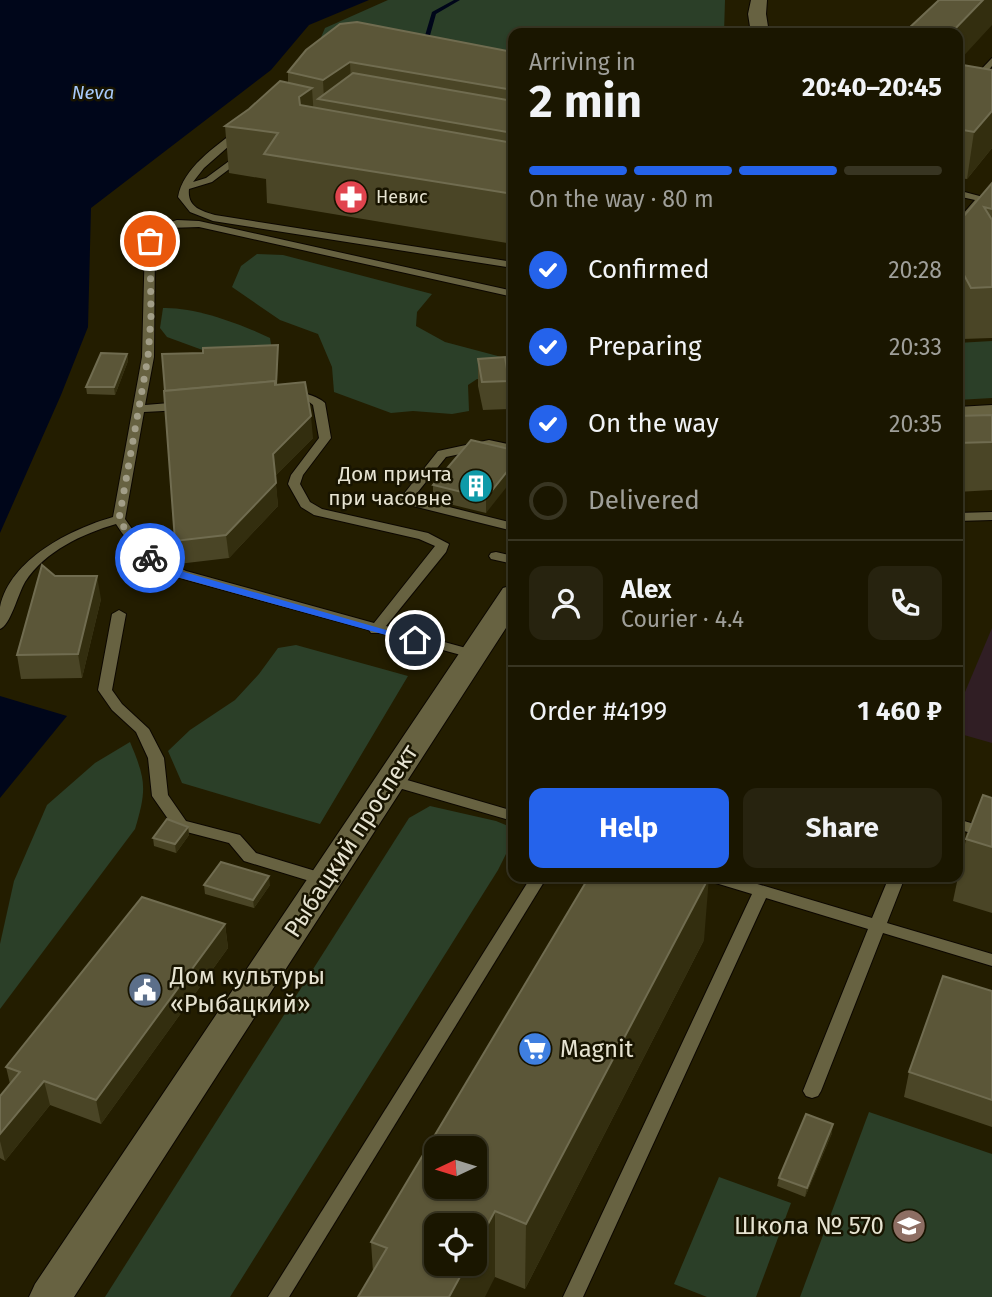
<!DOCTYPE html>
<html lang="en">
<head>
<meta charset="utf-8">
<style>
  :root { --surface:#1a1600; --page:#27230f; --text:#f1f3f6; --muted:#9f9f99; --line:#383522; --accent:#2563eb }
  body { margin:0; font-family:"Fira Sans",sans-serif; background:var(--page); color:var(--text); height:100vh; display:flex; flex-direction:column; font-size:26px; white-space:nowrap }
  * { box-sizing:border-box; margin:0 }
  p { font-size:23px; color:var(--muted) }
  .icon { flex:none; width:38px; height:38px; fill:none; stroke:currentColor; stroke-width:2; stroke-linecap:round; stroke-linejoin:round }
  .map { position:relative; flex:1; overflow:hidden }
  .side { position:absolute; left:508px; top:28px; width:455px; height:854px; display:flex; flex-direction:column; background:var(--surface); border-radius:14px; box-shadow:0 2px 5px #0004,0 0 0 2px var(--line) }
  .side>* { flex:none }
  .needle { width:46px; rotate:266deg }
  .controls { position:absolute; left:424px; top:1136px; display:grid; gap:14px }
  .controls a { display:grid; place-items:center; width:63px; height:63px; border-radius:14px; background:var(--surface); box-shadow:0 2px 5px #0004,0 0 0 2px var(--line); font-size:35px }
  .pin { position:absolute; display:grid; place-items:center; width:60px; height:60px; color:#fff; margin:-30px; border:4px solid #fff; border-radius:50%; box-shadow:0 2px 7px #0007 }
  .courier { position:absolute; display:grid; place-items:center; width:70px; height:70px; margin:-35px; border:5px solid #2563eb; border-radius:50%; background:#fff; color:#222; box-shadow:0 2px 9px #0007 }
  .headline em { font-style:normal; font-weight:700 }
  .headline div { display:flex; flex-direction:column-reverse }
  .headline { display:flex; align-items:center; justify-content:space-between; height:119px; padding:0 21px }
  h1 { font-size:46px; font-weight:700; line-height:52px }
  .bar { display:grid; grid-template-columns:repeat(4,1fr); gap:10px 7px; align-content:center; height:84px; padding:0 21px }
  .bar i { height:9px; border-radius:5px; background:var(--line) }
  .bar .current { background:var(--accent) }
  .bar p { grid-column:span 4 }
  .line { display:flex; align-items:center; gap:18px; padding:0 21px; border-top:2px solid var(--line) }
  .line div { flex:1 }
  .round { display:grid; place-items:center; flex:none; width:74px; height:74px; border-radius:14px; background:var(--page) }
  ol { padding:0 21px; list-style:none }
  li { display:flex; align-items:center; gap:21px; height:77px }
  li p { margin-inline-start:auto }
  li .icon { padding:7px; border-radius:50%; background:var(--accent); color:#fff; stroke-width:4 }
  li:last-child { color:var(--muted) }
  li i { width:38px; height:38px; border:4px solid var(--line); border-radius:50% }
  .button { display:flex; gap:14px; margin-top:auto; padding:14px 21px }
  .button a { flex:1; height:80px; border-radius:14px; background:var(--accent); color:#fff; font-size:28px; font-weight:700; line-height:80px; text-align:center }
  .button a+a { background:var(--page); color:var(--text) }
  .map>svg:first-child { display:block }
  .education { fill:#301e24 }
  .green { fill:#2b3f28 }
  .water { fill:#00061a }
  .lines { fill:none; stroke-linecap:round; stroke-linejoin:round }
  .stream { fill:#00061a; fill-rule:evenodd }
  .service-casing { stroke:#0c0700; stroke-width:2 }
  .minor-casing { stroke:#0c0700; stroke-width:2 }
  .service { fill:#676241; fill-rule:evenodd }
  .minor { fill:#676241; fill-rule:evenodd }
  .wall { fill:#4a4526 }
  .shaded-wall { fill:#332e0f }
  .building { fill:#5b5638; stroke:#706c50; stroke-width:2; fill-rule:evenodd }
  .route { fill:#2563eb }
  .done { stroke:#a29e88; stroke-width:7; stroke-dasharray:0 12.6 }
  .labels { text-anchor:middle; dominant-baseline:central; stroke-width:5; stroke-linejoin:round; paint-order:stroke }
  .far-poi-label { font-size:18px; fill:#e6e3d1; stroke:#181400; text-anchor:start }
  .far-water-label { font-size:19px; font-style:italic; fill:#a8cafb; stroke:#181400 }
  .poi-label { font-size:21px; fill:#e6e3d1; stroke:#181400; text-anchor:end }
  .near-street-label { font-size:24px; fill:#e6e3d1; stroke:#181400 }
  .near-poi-label { font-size:24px; fill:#e6e3d1; stroke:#181400; text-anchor:start }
</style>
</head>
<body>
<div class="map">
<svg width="992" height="1297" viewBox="0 0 992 1297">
  <rect width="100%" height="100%" fill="#231d00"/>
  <path class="education" d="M992 628V743L957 733V711Z"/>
  <g class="green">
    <path d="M388 0H725L724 33H513V82L316 49 325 28Z"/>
    <path d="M257 254 283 255 432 294 417 312 416 326 445 342 513 360V382L477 379 468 385 469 411 452 414 413 411 391 413 334 392 332 367 318 334 280 320 232 287 241 266Z"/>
    <path d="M163 308C195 307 241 324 270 338L272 350 208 352 167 337 160 328Z"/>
    <path d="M992 341V398L957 400V343Z"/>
    <path d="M296 645 408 676 320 824 182 783 168 751 190 730 235 700 259 674 278 648Z"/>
    <path d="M130 742C146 780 147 789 135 829L0 1009V944L14 881 47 805 95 763Z"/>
    <path d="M430 806 496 821 513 828V840L498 870 230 1297H105L409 818Z"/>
    <path d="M869 1112 992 1154V1297H800Z"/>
    <path d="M719 1177 791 1203 756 1297H707L674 1284Z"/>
  </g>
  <g class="water">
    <path d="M0 0H369L309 25 271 70 91 208 88 327 61 395 0 533Z"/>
    <path d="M0 696 67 716 0 798Z"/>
  </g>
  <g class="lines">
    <path class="stream" d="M454 0H460L436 14 429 39 423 45H419L418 44 424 39 432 12Z"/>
    <g class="service-casing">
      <g id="service">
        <path d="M992 58V66L978 83H972V79Z"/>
        <path d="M238 129 246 131 204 168 193 182 206 178 240 153 248 155 212 182 189 189C187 207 201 211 215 215L513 262V268L213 221 190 212 178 197C183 168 215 147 238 129Z"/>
        <path d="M957 190 987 198 961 230 957 231V221L975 200 957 196Z"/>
        <path d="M177 220 199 221 513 291V297L199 227 168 228 155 241 154 357 145 405 182 402 188 406 182 410 144 412 125 519C141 543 160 559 186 571L374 623 435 546 419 539 314 515 301 507 288 484 291 475 319 438 313 405 308 401 285 398 283 396C295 389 315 394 325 403L331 438 303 475 300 484 310 502 322 509 428 533 449 544 446 552 386 626 477 651 479 654 477 657 472 658 380 633H371L369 630 176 577C150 565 131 548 116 524 82 534 45 551 25 582 18 594 10 626 0 629 0 622 0 614 0 607 10 559 71 529 113 517L142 357 145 241 156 227Z"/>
        <path d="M489 440 513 445V453L489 448 446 457 413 498 513 523V531L401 503 399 500 438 451Z"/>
        <path d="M992 512V520L957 521V513Z"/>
        <path d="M496 552 513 556V564L491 559 489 556 491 553Z"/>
        <path d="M119 610 126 614 112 690 122 704 149 729 164 758 168 795 186 821 240 835 256 853 332 876 334 880 332 884 326 886 244 861 229 843 175 829 152 796 148 758 136 732 112 710 98 690 112 614Z"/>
        <path d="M390 775 513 811V821L385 784 382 780 385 776Z"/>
        <path d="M957 819 992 829V839L957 829Z"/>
        <path d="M531 877H547L289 1297H268Z"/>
        <path d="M707 877H734L872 918 889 877H905L887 923 992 954V966L883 933 821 1091 818 1096 812 1098 806 1096 803 1091 868 929 766 898 583 1297H563L752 894 709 881Z"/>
      </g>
    </g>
    <g class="minor-casing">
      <g id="minor">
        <path d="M751 0H767L766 14 769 33H751L748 14Z"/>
        <path d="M992 405V421L957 423V407Z"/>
        <path d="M513 585V617L74 1297H29L35 1284 499 594 503 588Z"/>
      </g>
    </g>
    <use href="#service" class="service"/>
    <use href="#minor" class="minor"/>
  </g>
  <g class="wall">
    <path d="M306 50 513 52V244L267 203 266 179 229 173 225 126 288 83V72Z"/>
    <path d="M957 64 992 70V148L967 179 957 178Z"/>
    <path d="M992 183V338L962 339 957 330V224Z"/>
    <path d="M278 345 277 385 313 438 275 476 278 506 229 558 178 564 175 541 203 353Z"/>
    <path d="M127 354 128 361 115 395 87 394 86 387Z"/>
    <path d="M478 359 509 381V409L483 410 478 386Z"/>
    <path d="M992 415V490L957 492V416Z"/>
    <path d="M513 450 486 513 433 500V485Z"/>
    <path d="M55 576 101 599 82 678 21 679 17 655Z"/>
    <path d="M992 798V913L953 901 966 839Z"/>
    <path d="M188 827 189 835 176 853 154 846 153 838Z"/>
    <path d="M204 885H270L254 908 205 894Z"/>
    <path d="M225 924 228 948 101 1124 50 1105 5 1161 0 1158V1096L10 1084 6 1067Z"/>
    <path d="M704 940 525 1289 495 1277 373 1272 371 1242Z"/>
    <path d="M992 991V1127L904 1097 909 1072Z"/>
    <path d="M832 1133 805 1197 777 1186 779 1178Z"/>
  </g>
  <g class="shaded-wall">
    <path d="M983 0H992V25L957 63V33H951Z"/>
    <path d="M350 62 352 105 324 100 323 80Z"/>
    <path d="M312 88 315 134 302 144 299 97Z"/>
    <path d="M992 111V148L967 179 974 132Z"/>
    <path d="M127 354 128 361 115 395 114 387Z"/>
    <path d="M311 416 313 438 275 476 273 454Z"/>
    <path d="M513 464V479L486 513V498Z"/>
    <path d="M276 483 278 506 229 558 226 535Z"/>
    <path d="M97 576 101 599 82 678 78 654Z"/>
    <path d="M188 827 189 835 176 853 175 844Z"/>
    <path d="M269 876 270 885 254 908 253 900Z"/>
    <path d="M709 877 704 940 525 1289 526 1224Z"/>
    <path d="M225 924 228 948 101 1124 96 1100Z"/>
    <path d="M44 1081 50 1105 5 1161 0 1141V1134Z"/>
    <path d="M833 1124 832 1133 805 1197 807 1188Z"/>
    <path d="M495 1211V1277L485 1297H449L467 1264H474V1250Z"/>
  </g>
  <g class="building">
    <path d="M939 0H983L951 33H910L911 32 906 31Z"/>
    <path d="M357 22 513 52V90L350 62 323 80 288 72 306 50 340 24Z"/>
    <path d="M957 64 992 70V111L974 132 957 129Z"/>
    <path d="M353 73 513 101V133L318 99Z"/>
    <path d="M280 81 312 88 299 97 300 105 513 143V194L264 154 278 133 225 126 249 109Z"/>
    <path d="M992 183V209L984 207 992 220V287L971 288 957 262V224Z"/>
    <path d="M278 345 276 384H275V381L165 391 162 354 203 353V348Z"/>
    <path d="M101 353 127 354 114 387H86Z"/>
    <path d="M505 357 509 381 482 382 478 359Z"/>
    <path d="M275 381V385L305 382 311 416 273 454 276 483 226 535 175 541 164 391Z"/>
    <path d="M992 415V442L957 443V416Z"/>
    <path d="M471 440 513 450V464L486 498 433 485Z"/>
    <path d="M42 565 55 576H97L78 654 17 655Z"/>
    <path d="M957 766 962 767 957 777Z"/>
    <path d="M983 795 992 798V847L966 839Z"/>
    <path d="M167 819 188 827 175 844 153 838Z"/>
    <path d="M221 862 269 876 253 900 204 885Z"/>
    <path d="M589 877H709L526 1224 495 1211 474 1250V1225H436V1264H467L449 1297H358L387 1248 371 1242ZM436 1148H474V1186H436Z"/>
    <path d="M142 897 225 924 96 1100 44 1081 0 1134V1096L20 1072 6 1067Z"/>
    <path d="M943 976 992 991V1100L909 1072Z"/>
    <path d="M806 1114 833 1124 807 1188 779 1178Z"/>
  </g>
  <path class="route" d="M147 555H154L184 572 421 640 411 642 177 577 147 560Z"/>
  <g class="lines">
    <path class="done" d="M150 241 151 316 148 357 119 519 133 542 150 558"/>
  </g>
  <defs>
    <g id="pharmacy-disc" transform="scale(1.75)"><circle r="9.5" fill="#e0444e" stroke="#181400"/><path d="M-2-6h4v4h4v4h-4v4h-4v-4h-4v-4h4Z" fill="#fff"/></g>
    <g id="building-disc" transform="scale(1.75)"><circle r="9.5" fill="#0f9aa8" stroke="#181400"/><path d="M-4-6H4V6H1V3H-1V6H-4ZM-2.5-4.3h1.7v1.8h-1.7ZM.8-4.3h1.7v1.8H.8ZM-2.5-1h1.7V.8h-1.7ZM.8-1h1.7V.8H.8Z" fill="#fff"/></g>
    <g id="civic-disc" transform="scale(1.75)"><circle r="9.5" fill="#5c6f8a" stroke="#181400"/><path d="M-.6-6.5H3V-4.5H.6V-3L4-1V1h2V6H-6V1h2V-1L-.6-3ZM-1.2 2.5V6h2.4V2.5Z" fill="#fff"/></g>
    <g id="supermarket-disc" transform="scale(1.75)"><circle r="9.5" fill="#3f7fe0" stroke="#181400"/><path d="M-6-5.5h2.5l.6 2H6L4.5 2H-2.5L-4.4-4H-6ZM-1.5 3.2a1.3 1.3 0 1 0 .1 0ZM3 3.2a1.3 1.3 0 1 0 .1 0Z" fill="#fff"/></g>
    <g id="school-disc" transform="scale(1.75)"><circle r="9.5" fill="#8d6e63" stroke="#181400"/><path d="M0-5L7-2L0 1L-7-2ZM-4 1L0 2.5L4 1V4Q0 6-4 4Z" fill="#fff"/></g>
  </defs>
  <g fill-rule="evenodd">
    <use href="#pharmacy-disc" x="351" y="197"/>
    <use href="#building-disc" x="476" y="486"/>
    <use href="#civic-disc" x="145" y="990"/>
    <use href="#supermarket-disc" x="535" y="1049"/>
    <use href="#school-disc" x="909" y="1226"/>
  </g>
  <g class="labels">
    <g class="far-poi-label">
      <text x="376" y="197">Невис</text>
    </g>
    <g class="far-water-label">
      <text x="93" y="92">Neva</text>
    </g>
    <g class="poi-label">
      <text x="452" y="474">Дом причта<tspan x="452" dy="24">при часовне</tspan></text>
    </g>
    <g class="near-street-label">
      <text transform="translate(351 841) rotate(-57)">Рыбацкий проспект</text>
    </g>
    <g class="near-poi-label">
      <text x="170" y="976">Дом культуры<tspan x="170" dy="28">«Рыбацкий»</tspan></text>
      <text x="560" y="1049">Magnit</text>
      <text x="884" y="1226" text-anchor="end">Школа № 570</text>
    </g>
  </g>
</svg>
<div class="controls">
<a><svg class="needle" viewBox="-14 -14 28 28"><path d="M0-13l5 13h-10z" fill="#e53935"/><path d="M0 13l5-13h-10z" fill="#9f9f99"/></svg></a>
<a><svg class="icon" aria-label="locate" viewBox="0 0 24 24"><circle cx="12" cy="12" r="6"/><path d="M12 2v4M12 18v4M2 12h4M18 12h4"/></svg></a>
</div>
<div class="pin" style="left:150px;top:241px;background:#ea580c"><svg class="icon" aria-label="bag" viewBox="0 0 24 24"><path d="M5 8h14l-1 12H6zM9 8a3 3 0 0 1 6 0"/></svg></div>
<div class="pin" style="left:415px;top:640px;background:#1f2937"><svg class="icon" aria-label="home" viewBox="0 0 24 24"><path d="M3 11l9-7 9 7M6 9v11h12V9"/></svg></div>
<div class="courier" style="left:150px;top:558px"><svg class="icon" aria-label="bike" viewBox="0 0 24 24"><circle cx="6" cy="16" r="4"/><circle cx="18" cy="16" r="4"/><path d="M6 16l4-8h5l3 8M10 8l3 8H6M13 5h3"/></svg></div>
<section class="side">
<div class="headline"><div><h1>2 min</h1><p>Arriving in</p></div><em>20:40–20:45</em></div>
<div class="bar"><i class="current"></i><i class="current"></i><i class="current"></i><i></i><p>On the way · 80 m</p></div>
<ol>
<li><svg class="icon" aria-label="check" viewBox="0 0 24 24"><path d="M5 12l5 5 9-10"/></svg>Confirmed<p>20:28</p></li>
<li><svg class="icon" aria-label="check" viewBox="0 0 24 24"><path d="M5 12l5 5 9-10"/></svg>Preparing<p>20:33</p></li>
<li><svg class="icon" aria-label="check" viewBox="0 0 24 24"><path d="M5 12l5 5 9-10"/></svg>On the way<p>20:35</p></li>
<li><i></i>Delivered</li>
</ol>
<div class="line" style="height:126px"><a class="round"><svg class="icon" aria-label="person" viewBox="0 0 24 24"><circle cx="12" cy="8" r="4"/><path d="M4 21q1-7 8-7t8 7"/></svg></a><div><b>Alex</b><p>Courier · 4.4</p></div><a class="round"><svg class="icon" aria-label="phone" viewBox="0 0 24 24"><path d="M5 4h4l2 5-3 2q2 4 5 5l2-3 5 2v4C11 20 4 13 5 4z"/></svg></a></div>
<div class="line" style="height:91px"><div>Order #4199</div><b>1 460 ₽</b></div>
<div class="button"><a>Help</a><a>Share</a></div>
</section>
</div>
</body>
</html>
